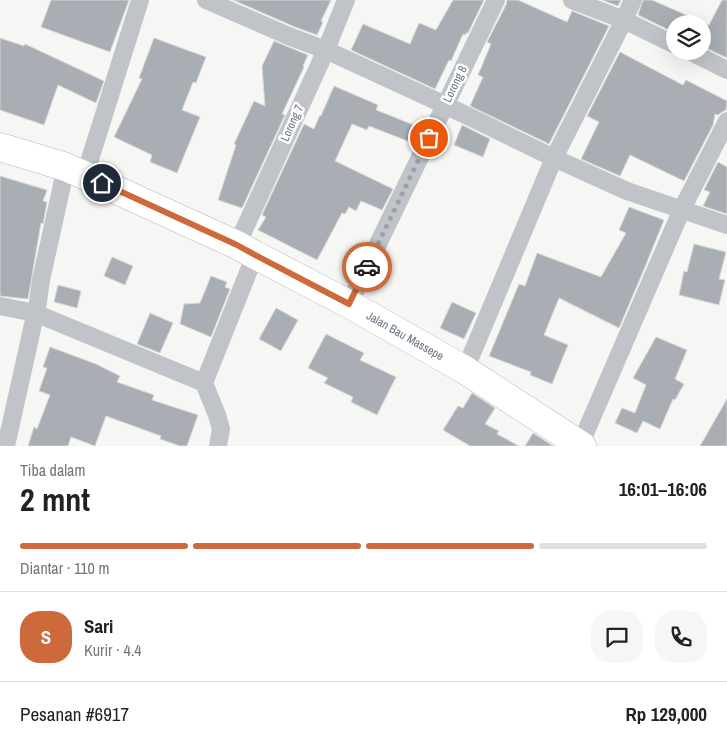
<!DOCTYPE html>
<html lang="id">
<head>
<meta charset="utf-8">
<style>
  :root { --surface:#fff; --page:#f6f6f6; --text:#222; --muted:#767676; --line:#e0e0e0; --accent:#ce693c }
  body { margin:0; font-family:"Archivo Narrow",sans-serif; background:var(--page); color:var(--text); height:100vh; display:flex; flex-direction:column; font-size:19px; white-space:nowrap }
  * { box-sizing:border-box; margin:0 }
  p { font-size:16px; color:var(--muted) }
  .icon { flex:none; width:28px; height:28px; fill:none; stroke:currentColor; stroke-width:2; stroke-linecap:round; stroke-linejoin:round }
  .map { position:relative; height:446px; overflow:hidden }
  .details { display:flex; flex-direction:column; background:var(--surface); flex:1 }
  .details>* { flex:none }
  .buttons { position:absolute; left:666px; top:15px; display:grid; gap:10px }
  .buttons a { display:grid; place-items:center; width:45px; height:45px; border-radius:50%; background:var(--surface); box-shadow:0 5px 20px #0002; font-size:25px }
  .pin { position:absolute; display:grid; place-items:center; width:42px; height:42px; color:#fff; margin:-21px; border:2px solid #fff; border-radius:50%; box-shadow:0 1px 5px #0007 }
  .courier { position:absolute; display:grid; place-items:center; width:50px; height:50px; margin:-25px; border:4px solid #ce693c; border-radius:50%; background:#fff; color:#222; box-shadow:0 1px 6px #0007 }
  .overview em { font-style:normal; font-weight:700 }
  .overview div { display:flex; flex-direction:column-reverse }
  .overview { display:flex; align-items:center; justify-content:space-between; height:85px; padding:0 20px }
  h1 { font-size:32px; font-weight:700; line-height:38px }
  .bar { display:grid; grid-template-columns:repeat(4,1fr); gap:8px 5px; align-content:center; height:60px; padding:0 20px }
  .bar i { height:6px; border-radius:4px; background:var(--line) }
  .bar .selected { background:var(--accent) }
  .bar p { grid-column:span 4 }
  .line { display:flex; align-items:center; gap:12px; padding:0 20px; border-top:1px solid var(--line) }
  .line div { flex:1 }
  .round { display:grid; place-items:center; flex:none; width:52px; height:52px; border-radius:20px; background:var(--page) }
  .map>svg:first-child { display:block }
  .building { fill:#a8aeb3; stroke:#d8d8d6 }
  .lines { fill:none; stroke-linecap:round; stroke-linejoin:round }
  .primary-casing { stroke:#b4b7bb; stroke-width:29 }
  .minor { stroke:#c0c3c7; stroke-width:18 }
  .primary { stroke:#fff; stroke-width:28 }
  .done { stroke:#9aa2a9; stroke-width:5; stroke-dasharray:0 9 }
  .route { stroke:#ce693c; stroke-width:6 }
  .labels { text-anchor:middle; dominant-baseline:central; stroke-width:5; stroke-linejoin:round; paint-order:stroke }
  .street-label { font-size:12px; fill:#697581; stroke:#fff }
</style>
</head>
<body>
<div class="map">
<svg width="727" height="446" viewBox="0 0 727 446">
  <rect width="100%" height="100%" fill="#f6f6f4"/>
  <g class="building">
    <path d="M51 0H129L110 52 41 27Z"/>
    <path d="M233 0H331L321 21 323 22 317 35 295 27Z"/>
    <path d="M453 0H484L468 33H466L465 35 463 34 451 61 449 60 435 89 351 50 363 24 410 44 419 23 436 30Z"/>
    <path d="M507 0H518L567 22 572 11 609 26 549 144 470 106 483 77 478 75 491 44 487 42 506 5Z"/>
    <path d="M602 0H621L618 6Z"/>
    <path d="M643 0H652L709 25 722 0H727V58L702 46V24H675V33L638 15Z"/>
    <path d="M0 38 24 46 25 44 104 81 96 103 58 85 44 125 0 110Z"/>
    <path d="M154 38 206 57 196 83 193 82 182 110 200 117 177 173 150 162 152 155 114 137 142 79 139 78Z"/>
    <path d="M274 41 308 55 303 66 304 67 282 114 285 115 242 208 218 200 236 145 234 144 254 101 265 106 262 66Z"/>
    <path d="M620 52 683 85 686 80 727 101 726 110 722 112 718 115 715 114 713 125 684 181 630 155 620 176 581 159 599 122 587 116Z"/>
    <path d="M334 86 378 105 376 110 419 127 413 143 369 126 367 130 352 124 335 161 393 189 382 210 361 201 356 211 349 207 345 214 342 213 317 260 258 230 266 217 262 215 304 124 314 129 320 115 321 116Z"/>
    <path d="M462 125 490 139 483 157 454 145Z"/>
    <path d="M718 162 727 167V214L703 206 710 192 704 190Z"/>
    <path d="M0 176 47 190 43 201 47 202 43 224 41 223 28 299 0 296Z"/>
    <path d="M629 207 664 220 645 267 619 328 559 298 544 335 568 345 552 384 530 375 531 372 489 356 519 284 525 286 537 253 601 277 626 233 619 230Z"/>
    <path d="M694 244 726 252 719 279 725 280 719 305 679 295 684 271 687 272Z"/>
    <path d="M112 257 133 266 125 285 104 276Z"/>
    <path d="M211 276 227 282 225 287 230 289 211 337 180 324 184 304 200 303Z"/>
    <path d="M58 285 81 291 77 308 54 302Z"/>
    <path d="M452 302 476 313 464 339 440 328Z"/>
    <path d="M276 308 298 320 281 351 259 339Z"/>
    <path d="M150 313 173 323 160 353 137 344Z"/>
    <path d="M326 334 364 353 360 360 396 377 377 415 351 402 353 397 324 383 328 378 308 368Z"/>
    <path d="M656 337 687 350 675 379 684 384 675 400 673 399 660 429 643 421 637 433 615 423 622 408 635 413 646 385 633 378Z"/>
    <path d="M50 347 96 364 120 376 117 382 154 395 152 400 198 415 187 446H180L160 439 161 436 106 416 95 446 71 437 68 446H28L34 427 37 429 50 395 39 391 47 368 43 367Z"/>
    <path d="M472 393 495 408 485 424 499 431 497 434 519 446H470L443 430 458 406 463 408Z"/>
    <path d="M727 399V446H700Z"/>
    <path d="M533 433 553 446H525Z"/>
  </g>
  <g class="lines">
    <g class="primary-casing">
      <g id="primary">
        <path id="s1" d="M0 147 66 167 237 245 255 255 349 304 465 370 582 446"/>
      </g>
    </g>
    <g class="minor">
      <path d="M206 0 291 37 326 50 445 105 554 158 627 191 727 225"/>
      <path d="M572 0 624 20 675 45"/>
      <path d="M689 51 727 70"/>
      <path d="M85 175 140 0"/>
      <path d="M237 245 326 50 346 0"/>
      <path d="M349 304 496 0"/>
      <path d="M0 306 35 313 204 383"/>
      <path d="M465 370 554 158 624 20 633 0"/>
      <path d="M580 445 682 209 727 121"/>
      <path d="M6 446 38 302 41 280 66 167"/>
      <path d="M218 446 221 429 217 415 204 383 255 255"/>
    </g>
    <use href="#primary" class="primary"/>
  </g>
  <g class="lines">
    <path class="done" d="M367 267 429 138"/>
    <path class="route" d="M102 183 237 245 255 255 349 304 367 267"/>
  </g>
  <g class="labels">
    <g class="street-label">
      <text transform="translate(455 84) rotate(-64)">Lorong 8</text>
      <text transform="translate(292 123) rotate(-66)">Lorong 7</text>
      <text stroke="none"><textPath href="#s1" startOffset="448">Jalan Bau Massepe</textPath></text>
    </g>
  </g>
</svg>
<div class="buttons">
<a><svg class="icon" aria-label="layers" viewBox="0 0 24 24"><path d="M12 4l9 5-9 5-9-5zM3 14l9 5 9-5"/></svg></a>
</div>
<div class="pin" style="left:429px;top:138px;background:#ea580c"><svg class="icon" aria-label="bag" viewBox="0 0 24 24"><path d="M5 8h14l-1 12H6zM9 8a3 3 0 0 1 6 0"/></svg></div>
<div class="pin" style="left:102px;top:183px;background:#1f2937"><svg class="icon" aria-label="home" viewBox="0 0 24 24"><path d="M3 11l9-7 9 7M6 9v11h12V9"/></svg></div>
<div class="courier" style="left:367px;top:267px"><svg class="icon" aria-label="car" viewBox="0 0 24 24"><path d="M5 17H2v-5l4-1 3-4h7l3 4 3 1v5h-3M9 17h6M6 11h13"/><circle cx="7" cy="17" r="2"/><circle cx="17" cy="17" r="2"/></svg></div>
</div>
<section class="details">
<div class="overview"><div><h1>2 mnt</h1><p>Tiba dalam</p></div><em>16:01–16:06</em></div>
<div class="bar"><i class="selected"></i><i class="selected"></i><i class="selected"></i><i></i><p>Diantar · 110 m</p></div>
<div class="line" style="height:90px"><b class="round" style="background:var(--accent);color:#fff">S</b><div><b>Sari</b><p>Kurir · 4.4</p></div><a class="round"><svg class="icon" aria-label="chat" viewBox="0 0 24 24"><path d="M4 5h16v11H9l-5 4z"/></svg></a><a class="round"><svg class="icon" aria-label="phone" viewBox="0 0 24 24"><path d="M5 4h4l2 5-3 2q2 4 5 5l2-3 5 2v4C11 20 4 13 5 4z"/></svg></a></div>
<div class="line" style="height:65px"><div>Pesanan #6917</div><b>Rp 129,000</b></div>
</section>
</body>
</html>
